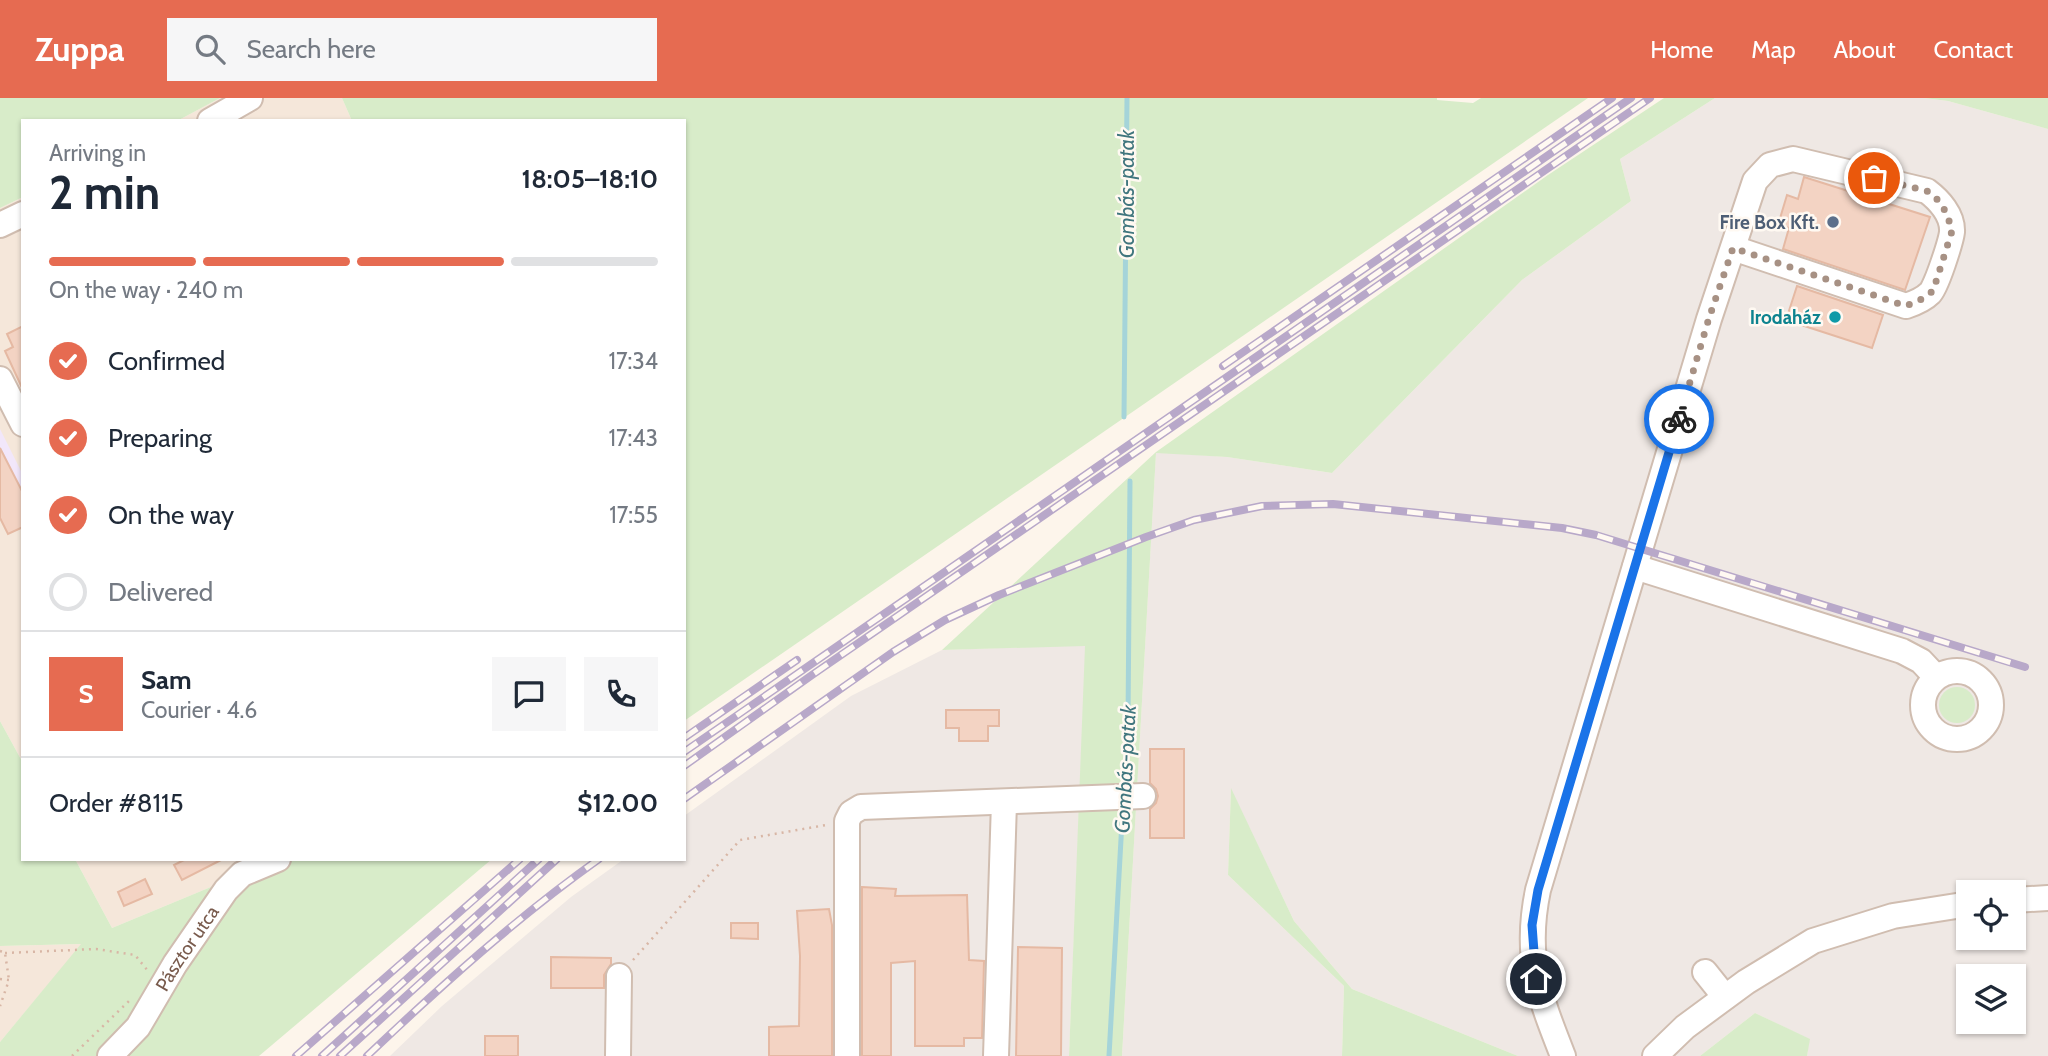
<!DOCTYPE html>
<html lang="en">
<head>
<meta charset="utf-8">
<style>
  :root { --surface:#fff; --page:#f6f6f7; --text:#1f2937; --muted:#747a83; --line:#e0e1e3; --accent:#e66b51 }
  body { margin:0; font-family:Cabin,sans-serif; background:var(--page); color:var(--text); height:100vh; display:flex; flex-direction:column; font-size:26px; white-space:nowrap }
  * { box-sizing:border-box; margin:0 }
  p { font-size:23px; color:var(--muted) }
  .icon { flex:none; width:38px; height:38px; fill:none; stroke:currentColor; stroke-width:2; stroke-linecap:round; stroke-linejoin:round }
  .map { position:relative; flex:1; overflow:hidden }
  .sheet { position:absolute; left:21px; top:21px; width:665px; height:742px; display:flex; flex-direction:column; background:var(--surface); border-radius:0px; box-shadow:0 2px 5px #0004 }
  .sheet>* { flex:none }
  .tools { position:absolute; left:1956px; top:782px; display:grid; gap:14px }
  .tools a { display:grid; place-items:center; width:70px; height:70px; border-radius:0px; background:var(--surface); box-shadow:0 2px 5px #0004; font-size:35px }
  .pin { position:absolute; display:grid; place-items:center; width:60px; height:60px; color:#fff; margin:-30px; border:4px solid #fff; border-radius:50%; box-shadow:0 2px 7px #0007 }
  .courier { position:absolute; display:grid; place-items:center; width:70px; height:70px; margin:-35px; border:5px solid #1a73e8; border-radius:50%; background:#fff; color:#222; box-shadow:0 2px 9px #0007 }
  .overview em { font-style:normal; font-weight:700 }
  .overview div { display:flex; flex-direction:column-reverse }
  .overview { display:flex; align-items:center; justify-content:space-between; height:119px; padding:0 28px }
  h1 { font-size:46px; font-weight:700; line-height:52px }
  .bar { display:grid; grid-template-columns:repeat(4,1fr); gap:10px 7px; align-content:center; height:84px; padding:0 28px }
  .bar i { height:9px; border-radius:5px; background:var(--line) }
  .bar .current { background:var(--accent) }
  .bar p { grid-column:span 4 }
  .line { display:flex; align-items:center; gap:18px; padding:0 28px; border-top:2px solid var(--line) }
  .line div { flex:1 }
  .round { display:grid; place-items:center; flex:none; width:74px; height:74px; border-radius:0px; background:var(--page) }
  ol { padding:0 28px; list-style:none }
  li { display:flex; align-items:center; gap:21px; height:77px }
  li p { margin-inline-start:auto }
  li .icon { padding:7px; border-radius:50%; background:var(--accent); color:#fff; stroke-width:4 }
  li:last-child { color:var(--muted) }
  li i { width:38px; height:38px; border:4px solid var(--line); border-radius:50% }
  header { display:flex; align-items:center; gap:42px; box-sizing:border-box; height:98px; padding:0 35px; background:var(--accent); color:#fff }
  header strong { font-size:33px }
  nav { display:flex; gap:38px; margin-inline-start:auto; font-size:24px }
  .search { width:490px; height:63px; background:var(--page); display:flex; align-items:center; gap:18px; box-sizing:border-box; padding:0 24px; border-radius:0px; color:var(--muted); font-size:26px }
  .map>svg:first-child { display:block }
  .residential { fill:#f5e7da }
  .industrial { fill:#efe8e4; fill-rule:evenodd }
  .education { fill:#f2e7fa }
  .green { fill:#d8ecc9 }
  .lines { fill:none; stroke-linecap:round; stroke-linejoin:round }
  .stream { stroke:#a5d4d9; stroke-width:5 }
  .building { fill:#f3d3c3; stroke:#e5b9a3; stroke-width:2 }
  .minor-casing { stroke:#d0bdb0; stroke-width:28 }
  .path { stroke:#d8b6a5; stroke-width:2.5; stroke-dasharray:2 5; stroke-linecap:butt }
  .minor { stroke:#fff; stroke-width:24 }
  .rail-casing { stroke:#b8a8c9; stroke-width:8 }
  .rail { stroke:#fff9f2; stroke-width:5; stroke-dasharray:16; stroke-linecap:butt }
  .done { stroke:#a79184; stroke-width:7; stroke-dasharray:0 12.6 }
  .route { stroke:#1a73e8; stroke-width:9 }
  .service-dot { fill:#5c6f8a; stroke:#fff9f2; stroke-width:2.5 }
  .culture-dot { fill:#0f9aa8; stroke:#fff9f2; stroke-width:2.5 }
  .labels { text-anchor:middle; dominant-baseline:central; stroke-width:5; stroke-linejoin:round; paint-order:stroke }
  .service-label { font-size:19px; font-weight:bold; fill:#4e5e75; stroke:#fff9f2; text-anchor:end }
  .culture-label { font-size:19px; font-weight:bold; fill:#0d838f; stroke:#fff9f2; text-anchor:end }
  .street-label { font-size:19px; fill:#795b4d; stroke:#fff9f2 }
  .water-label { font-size:21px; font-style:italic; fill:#40767e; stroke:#fff9f2 }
</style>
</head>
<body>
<header>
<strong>Zuppa</strong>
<div class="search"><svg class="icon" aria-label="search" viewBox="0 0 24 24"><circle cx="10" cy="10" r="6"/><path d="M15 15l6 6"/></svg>Search here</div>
<nav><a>Home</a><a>Map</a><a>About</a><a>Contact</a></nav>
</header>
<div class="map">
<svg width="2048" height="958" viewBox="0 0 2048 958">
  <rect width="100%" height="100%" fill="#fdf5eb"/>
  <g class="residential">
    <path d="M220 0H342L352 23H177Z"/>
    <path d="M23 99V665L0 623V110Z"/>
    <path d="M75 761H278L112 830Z"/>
    <path d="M82 846 0 944V848Z"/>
  </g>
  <g class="industrial">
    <path d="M1715 0H1924L1948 3 2048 31V958H1807L1809 941 1755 915 1700 958H1518L1352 891 1294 823 1231 691 1228 777 1344 888 1342 958H1122L1156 354 1227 359 1332 375 1522 182 1631 103 1620 61ZM1969 794H2014V840H1969ZM1969 878H2014V924H1969Z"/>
    <path d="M1086 547 1069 958H390L442 908 571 799 624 761H684V718L851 598 942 552Z"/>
  </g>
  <path class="education" d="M0 331 23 377V393L0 404Z"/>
  <g class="green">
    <path d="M0 0H220L177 23H23V99L0 110Z"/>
    <path d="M342 0H1437V2L1473 5 1481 0H1588L684 623V23H352Z"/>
    <path d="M1664 0H1715L1620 61 1631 103 1522 182 1332 375 1227 359 1156 355 1122 958H1069L1085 548 942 552 1156 354 1548 77Z"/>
    <path d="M1924 0H2048V31L1948 3Z"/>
    <circle cx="1957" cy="607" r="18"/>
    <path d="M0 623 23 665V761H75L112 830 278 761H492L259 958H0V944L81 846 0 848Z"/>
    <path d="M1231 690 1294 823 1352 891 1518 958H1342L1344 888 1228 777Z"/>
    <path d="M1755 915 1810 941 1807 958H1700Z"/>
  </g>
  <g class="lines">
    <g class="stream">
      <path d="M1124 319 1127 0"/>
      <path d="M1124 691 1128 624 1130 383"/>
      <path d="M1109 958 1123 705"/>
    </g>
  </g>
  <g class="building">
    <path d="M1804 79 1930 119 1905 192 1783 151 1789 130 1778 127 1787 97 1798 101Z"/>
    <path d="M1797 188 1883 217 1872 250 1786 222Z"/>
    <path d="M23 228V292L5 253 13 249 7 236Z"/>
    <path d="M0 350 23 395V429L8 436 0 420Z"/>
    <path d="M946 612H999V628H988V643H959V630H946Z"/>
    <path d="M1150 651H1184V740H1150V711L1156 705 1158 698 1156 691 1150 685Z"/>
    <path d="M186 761H223L182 782 174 767Z"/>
    <path d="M145 781 152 796 124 808 118 794Z"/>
    <path d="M862 789 896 791 895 798 967 797 969 862 984 863 982 940H964V948H915V863L891 865V958H862Z"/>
    <path d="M829 811 832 827V958H769V929L799 928 800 858 797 813Z"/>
    <path d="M731 825H758V841L731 840Z"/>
    <path d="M1018 849 1062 850 1061 958H1016Z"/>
    <path d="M551 859 611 860V866L604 877V890H551Z"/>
    <rect x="485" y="938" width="33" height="20"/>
  </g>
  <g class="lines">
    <g class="minor-casing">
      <g id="minor">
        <path d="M210 23 250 0"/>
        <path d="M0 127 23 116"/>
        <path d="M0 281 23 326"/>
        <path d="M1635 469 1902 553 1921 563 1936 579"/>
        <circle cx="1957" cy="607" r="34"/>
        <path d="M2014 802 2048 800"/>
        <path d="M1705 874 1725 899"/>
        <path id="s1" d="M110 958 138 929 175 866 226 792 242 776 278 761"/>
        <path d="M618 958 619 878"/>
        <path d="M847 958V723L851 715 861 709 1143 698"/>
        <path d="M996 958 1004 704"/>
        <path d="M1563 958C1539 897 1524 859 1538 792L1709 221 1755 83 1770 67 1793 61 1927 93C1939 102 1953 117 1952 134 1951 143 1936 190 1930 195 1923 202 1915 205 1906 208L1733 150"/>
        <path d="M1655 958 1685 929 1746 884 1813 843 1893 818 1969 806"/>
      </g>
    </g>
    <g class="path">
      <path d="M0 853 5 855 9 882"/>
      <path d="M5 855 96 851 135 857 148 873"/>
      <path d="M633 862 740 742 826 727"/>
      <path d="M0 881 9 882 0 908"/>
      <path d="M72 958 129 903"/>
    </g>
    <use href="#minor" class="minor"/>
    <g class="rail-casing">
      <g id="rail">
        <path d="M1223 268 1612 0"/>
        <path d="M684 640 797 562"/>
        <path d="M684 654 1631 0"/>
        <path d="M684 668 812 577 1650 0"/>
        <path d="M684 701 893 554 945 522 999 497 1146 439 1194 422 1262 408 1333 406 1562 430 1596 437 2025 569"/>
        <path d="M296 958 520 761"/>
        <path d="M322 958 539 761"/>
        <path d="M340 958 557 761"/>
        <path d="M367 958C441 888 516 820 599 761"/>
      </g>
    </g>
    <use href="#rail" class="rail"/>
  </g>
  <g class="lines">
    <path class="done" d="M1679 321 1709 220 1733 150 1906 208 1920 202 1933 193 1952 133 1947 116 1939 103 1927 93 1874 80"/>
    <path class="route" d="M1536 881 1532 827 1538 792 1679 321"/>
  </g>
  <circle class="service-dot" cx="1833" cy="124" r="7"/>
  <circle class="culture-dot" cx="1835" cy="219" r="7"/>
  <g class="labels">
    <g class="service-label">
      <text x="1819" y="124">Fire Box Kft.</text>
    </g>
    <g class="culture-label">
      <text x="1821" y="219">Irodaház</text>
    </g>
    <g class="street-label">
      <text stroke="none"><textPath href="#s1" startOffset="133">Pásztor utca</textPath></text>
    </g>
    <g class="water-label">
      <text transform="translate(1126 96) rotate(-90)">Gombás-patak</text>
      <text transform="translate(1125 671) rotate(-87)">Gombás-patak</text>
    </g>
  </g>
</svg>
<div class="tools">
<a><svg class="icon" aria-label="locate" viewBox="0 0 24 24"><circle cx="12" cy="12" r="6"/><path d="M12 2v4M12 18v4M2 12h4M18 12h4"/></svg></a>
<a><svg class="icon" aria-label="layers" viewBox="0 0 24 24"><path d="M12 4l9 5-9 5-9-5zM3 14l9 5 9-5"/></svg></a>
</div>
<div class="pin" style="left:1874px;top:80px;background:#ea580c"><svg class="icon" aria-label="bag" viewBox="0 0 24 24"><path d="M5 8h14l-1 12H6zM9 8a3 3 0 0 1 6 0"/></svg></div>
<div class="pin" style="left:1536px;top:881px;background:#1f2937"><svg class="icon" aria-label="home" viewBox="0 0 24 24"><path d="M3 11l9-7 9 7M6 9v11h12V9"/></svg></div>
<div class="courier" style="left:1679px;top:321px"><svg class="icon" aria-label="bike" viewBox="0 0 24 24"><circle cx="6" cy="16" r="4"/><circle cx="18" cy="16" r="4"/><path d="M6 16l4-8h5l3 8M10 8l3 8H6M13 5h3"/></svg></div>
<section class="sheet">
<div class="overview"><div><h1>2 min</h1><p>Arriving in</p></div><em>18:05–18:10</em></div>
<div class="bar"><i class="current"></i><i class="current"></i><i class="current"></i><i></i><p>On the way · 240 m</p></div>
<ol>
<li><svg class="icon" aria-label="check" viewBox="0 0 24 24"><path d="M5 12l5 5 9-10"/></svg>Confirmed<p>17:34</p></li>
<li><svg class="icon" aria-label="check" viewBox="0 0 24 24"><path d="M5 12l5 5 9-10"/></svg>Preparing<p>17:43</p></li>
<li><svg class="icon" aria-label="check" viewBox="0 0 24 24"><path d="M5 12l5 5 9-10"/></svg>On the way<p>17:55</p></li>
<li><i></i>Delivered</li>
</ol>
<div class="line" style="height:126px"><b class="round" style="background:var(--accent);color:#fff">S</b><div><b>Sam</b><p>Courier · 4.6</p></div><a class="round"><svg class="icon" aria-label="chat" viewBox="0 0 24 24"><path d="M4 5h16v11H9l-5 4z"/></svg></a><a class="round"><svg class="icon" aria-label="phone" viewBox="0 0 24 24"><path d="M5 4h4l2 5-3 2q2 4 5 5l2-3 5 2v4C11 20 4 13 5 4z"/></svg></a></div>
<div class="line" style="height:91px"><div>Order #8115</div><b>$12.00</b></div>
</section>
</div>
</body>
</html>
